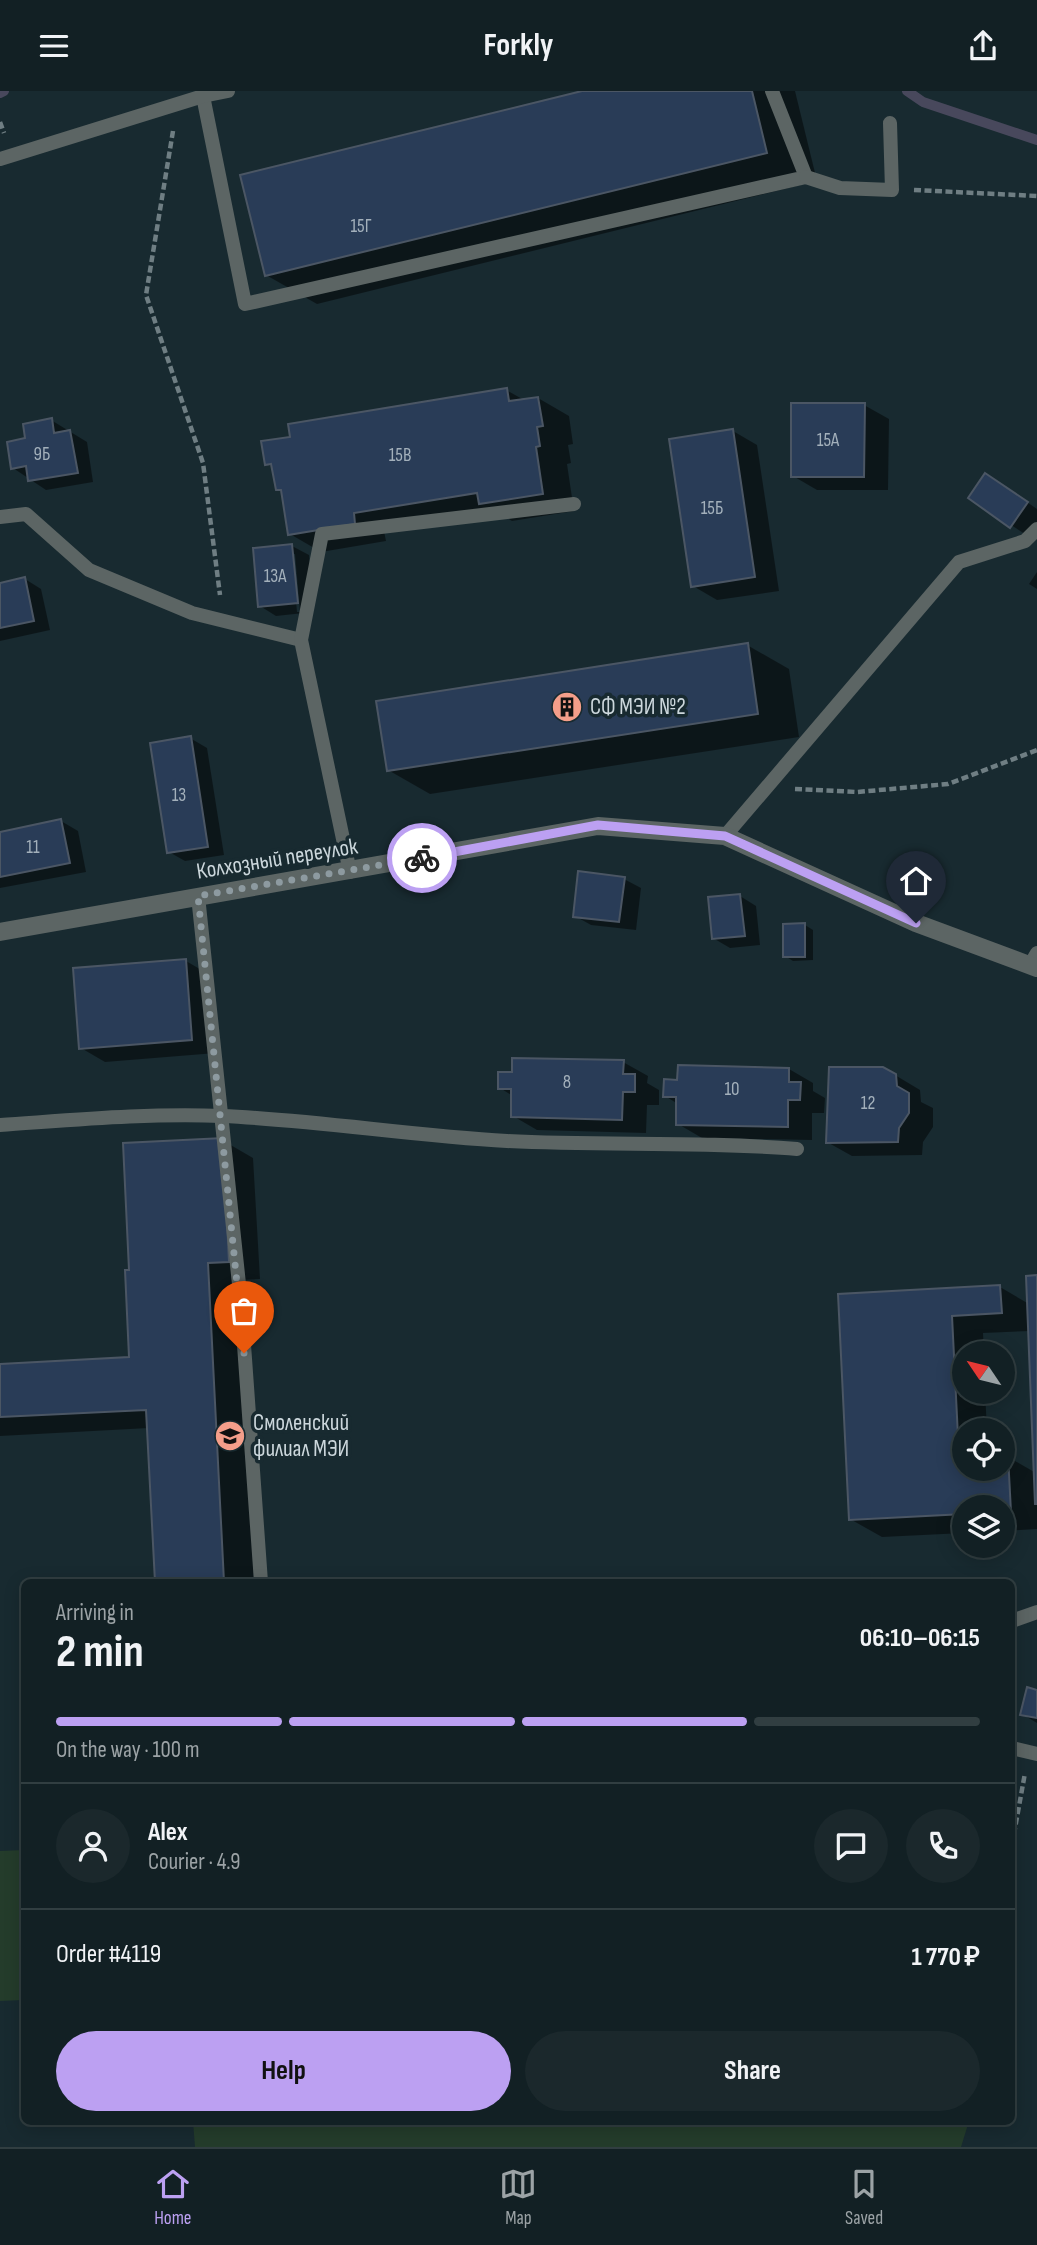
<!DOCTYPE html>
<html lang="en">
<head>
<meta charset="utf-8">
<style>
  :root { --surface:#122024; --page:#1b282c; --text:#f1f3f6; --muted:#9ca3a6; --line:#313e41; --accent:#bca0f2 }
  body { margin:0; font-family:"Sofia Sans Condensed",sans-serif; background:var(--page); color:var(--text); height:100vh; display:flex; flex-direction:column; font-size:26px; white-space:nowrap }
  * { box-sizing:border-box; margin:0 }
  p { font-size:23px; color:var(--muted) }
  .icon { flex:none; width:38px; height:38px; fill:none; stroke:currentColor; stroke-width:2; stroke-linecap:round; stroke-linejoin:round }
  .map { position:relative; flex:1; overflow:hidden }
  .drawer { position:absolute; left:21px; top:1488px; width:994px; height:546px; display:flex; flex-direction:column; background:var(--surface); border-radius:10px; box-shadow:0 4px 18px #0003,0 0 0 2px var(--line) }
  .drawer>* { flex:none }
  .needle { width:46px; rotate:305deg }
  .tools { position:absolute; left:952px; top:1250px; display:grid; gap:14px }
  .tools a { display:grid; place-items:center; width:63px; height:63px; border-radius:50%; background:var(--surface); box-shadow:0 4px 18px #0003,0 0 0 2px var(--line); font-size:35px }
  .pin { position:absolute; display:grid; place-items:center; width:60px; height:60px; color:#fff; margin:-72px -30px; border-radius:50% 50% 50% 0; rotate:-45deg; box-shadow:0 0 7px #0007 }
  .pin .icon { rotate:45deg }
  .courier { position:absolute; display:grid; place-items:center; width:70px; height:70px; margin:-35px; border:5px solid #bca0f2; border-radius:50%; background:#fff; color:#222; box-shadow:0 2px 9px #0007 }
  .summary em { font-style:normal; font-weight:700 }
  .summary div { display:flex; flex-direction:column-reverse }
  .summary { display:flex; align-items:center; justify-content:space-between; height:119px; padding:0 35px }
  h1 { font-size:46px; font-weight:700; line-height:52px }
  .bar { display:grid; grid-template-columns:repeat(4,1fr); gap:10px 7px; align-content:center; height:84px; padding:0 35px }
  .bar i { height:9px; border-radius:5px; background:var(--line) }
  .bar .on { background:var(--accent) }
  .bar p { grid-column:span 4 }
  .line { display:flex; align-items:center; gap:18px; padding:0 35px; border-top:2px solid var(--line) }
  .line div { flex:1 }
  .round { display:grid; place-items:center; flex:none; width:74px; height:74px; border-radius:37px; background:var(--page) }
  .button { display:flex; gap:14px; margin-top:auto; padding:14px 35px }
  .button a { flex:1; height:80px; border-radius:42px; background:var(--accent); color:#111; font-size:28px; font-weight:700; line-height:80px; text-align:center }
  .button a+a { background:var(--page); color:var(--text) }
  header { display:flex; justify-content:space-between; align-items:center; height:91px; padding:0 35px; background:var(--surface); font-size:32px; font-weight:700 }
  .tabs { display:flex; justify-content:space-around; align-items:center; height:98px; border-top:2px solid var(--line); background:var(--surface); font-size:19px; color:var(--muted) }
  .tabs a { display:grid; justify-items:center; gap:4px }
  .tabs .on { color:var(--accent) }
  .map>svg:first-child { display:block }
  .pitch { fill:#243c2b }
  .shadow { fill:#0007; fill-rule:evenodd }
  .lines { fill:none; stroke-linecap:round; stroke-linejoin:round }
  .stream { stroke:#48485c; stroke-width:10 }
  .building { fill:#293c57; stroke:#4b5664; stroke-width:2 }
  .path { stroke:#6f7e83; stroke-width:4.5; stroke-dasharray:7 3.5; stroke-linecap:butt }
  .service { stroke:#5c6564; stroke-width:14 }
  .minor { stroke:#5c6564; stroke-width:18 }
  .done { stroke:#8d9aa0; stroke-width:7; stroke-dasharray:0 12.6 }
  .route { stroke:#bca0f2; stroke-width:9 }
  .labels { text-anchor:middle; dominant-baseline:central; stroke-width:7; stroke-linejoin:round; paint-order:stroke }
  .number-label { font-size:19px; fill:#a3b0bb }
  .poi-label { font-size:23px; fill:#ccd7dc; stroke:#182a30; text-anchor:start }
  .street-label { font-size:23px; fill:#ccd7dc; stroke:#182a30 }
</style>
</head>
<body>
<header><svg class="icon" aria-label="menu" viewBox="0 0 24 24"><path d="M4 6h16M4 12h16M4 18h16"/></svg>Forkly<svg class="icon" aria-label="share" viewBox="0 0 24 24"><path d="M12 15V3M7 8l5-5 5 5M5 13v7h14v-7"/></svg></header>
<div class="map">
<svg width="1037" height="2056" viewBox="0 0 1037 2056">
  <rect width="100%" height="100%" fill="#182a30"/>
  <g class="pitch">
    <path d="M24 1759V1909L0 1910V1760Z"/>
    <path d="M193 2030H969L961 2056H195Z"/>
  </g>
  <g class="shadow">
    <path d="M590 0H795L817 90 317 213 266 184Z"/>
    <path d="M506 299 524 309 538 307 569 325 573 353 568 354 571 372 567 373 574 420 512 430 497 421 384 440 386 450 321 461 290 443 283 402 277 398 273 376 267 373 292 347Z"/>
    <path d="M864 314 889 328 888 399H817L793 385Z"/>
    <path d="M51 329 87 351 93 391 46 399 13 377Z"/>
    <path d="M733 340 757 354 779 500 717 509 693 495Z"/>
    <path d="M1002 394 1037 418V431L1028 445 970 407Z"/>
    <path d="M292 455 309 464 313 521 276 525 260 515ZM292 463H295L300 521H297Z"/>
    <path d="M1037 481V498L1029 493Z"/>
    <path d="M25 488 41 498 50 539 0 550V493Z"/>
    <path d="M747 554 789 578 799 646 430 703 388 679Z"/>
    <path d="M190 647 207 657 224 764 185 770 169 761Z"/>
    <path d="M61 730 78 740 86 781 0 797V743Z"/>
    <path d="M624 788 641 797 636 839 591 834 575 825Z"/>
    <path d="M740 805 756 815 760 854 730 857 713 847Z"/>
    <path d="M805 834 813 839V869L793 870 785 865Z"/>
    <path d="M186 870 210 884 216 962 105 971 81 957Z"/>
    <path d="M623 971 648 985 647 992 659 999V1014H647L646 1042 537 1039 513 1025V1005L500 997Z"/>
    <path d="M789 978 813 992V1000L825 1007 824 1022H812V1049L702 1047 678 1033V1013L665 1005Z"/>
    <path d="M895 984 920 999 921 1011 933 1017V1036L923 1051 922 1064 852 1065 827 1051Z"/>
    <path d="M222 1049 253 1067 260 1188 239 1189 254 1491H157L149 1337 0 1345V1274L131 1268V1180Z"/>
    <path d="M1037 1186V1438L1003 1440V1416H964V1442L882 1446 850 1428 839 1204 1000 1196 1029 1213ZM1030 1240 1036 1382 1008 1366H1003V1377H964V1339H987L985 1300H964V1262H984L983 1242Z"/>
    <path d="M1037 1600V1632L1022 1623Z"/>
  </g>
  <g class="lines">
    <g class="stream">
      <path d="M907 0 923 11 1037 49"/>
      <path d="M0 2 4 0"/>
    </g>
  </g>
  <g class="building">
    <path d="M582 0H752L767 62 265 185 240 84Z"/>
    <path d="M507 297 509 310 538 306 543 335 537 336 540 355 536 356 543 403 479 413 477 402 354 422 355 433 288 444 281 399H276L271 373 265 374 261 350 290 346 288 333Z"/>
    <path d="M791 312H865L864 386H791Z"/>
    <path d="M52 327 54 342 70 339 78 382 28 390 26 375 11 378 7 351 25 347 23 333Z"/>
    <path d="M733 338 755 486 691 496 669 348Z"/>
    <path d="M985 382 1028 411 1010 437 968 407Z"/>
    <path d="M292 453 298 512 258 516 253 457Z"/>
    <path d="M25 486 34 530 0 537V492Z"/>
    <path d="M748 552 758 623 387 680 376 610Z"/>
    <path d="M191 645 208 756 167 762 150 652Z"/>
    <path d="M61 728 70 772 0 786V741Z"/>
    <path d="M578 780 625 786 619 831 573 826Z"/>
    <path d="M740 803 745 845 712 848 708 806Z"/>
    <path d="M805 832V866H783V833Z"/>
    <path d="M186 868 192 949 79 958 73 877Z"/>
    <path d="M512 967 624 969 623 983H635V1001H623L622 1029 511 1026V998H498V981H512Z"/>
    <path d="M678 974 789 977V991H801L800 1009H788V1036L676 1034V1006H663L664 988 677 989Z"/>
    <path d="M829 976H883L896 983 897 995 909 1002V1022L899 1037 898 1051 826 1052Z"/>
    <path d="M223 1047 229 1171 208 1172 224 1491H155L146 1319 0 1326V1273L129 1266 125 1179H129L123 1052Z"/>
    <path d="M1037 1184V1413H1035L1026 1185Z"/>
    <path d="M1000 1194 1002 1222 952 1225 959 1366H964V1377H1003V1364H1008L1011 1421H1003V1416H964V1423L849 1429 838 1203Z"/>
    <path d="M1027 1596 1037 1599V1627L1020 1624Z"/>
  </g>
  <g class="lines">
    <g class="path">
      <path d="M0 31 4 42"/>
      <path d="M173 40 146 204 203 372 220 504"/>
      <path d="M914 99 1037 105"/>
      <path d="M795 698 857 701 948 693 1037 659"/>
      <path d="M1012 1754 1025 1682"/>
    </g>
    <g class="service">
      <path d="M203 5 245 213 806 86 772 0"/>
      <path d="M0 68 203 5 228 0"/>
      <path d="M806 86 840 97 892 99 890 32"/>
      <path d="M0 426 26 423 89 479 192 522 301 549"/>
      <path d="M725 745 959 471 1025 450 1037 438"/>
      <path d="M350 781 301 549 322 443 574 413"/>
      <path d="M198 805 241 1212 261 1491"/>
      <path d="M1030 874 1037 862"/>
      <path d="M0 1034C74 1029 148 1022 222 1025 317 1029 412 1045 507 1050 604 1055 700 1050 797 1058"/>
      <path d="M1012 1530 1037 1521"/>
      <path d="M1012 1657 1037 1663"/>
    </g>
    <path class="minor" d="M0 841 598 735 725 745 916 832 1037 877"/>
  </g>
  <g class="lines">
    <path class="done" d="M244 1262 198 805 422 767"/>
    <path class="route" d="M422 767 598 734 725 745 916 832"/>
  </g>
  <defs>
    <g id="building-disc" transform="scale(1.575)"><circle r="9.5" fill="#f49e8a" stroke="#182a30"/><path d="M-4-6H4V6H1V3H-1V6H-4ZM-2.5-4.3h1.7v1.8h-1.7ZM.8-4.3h1.7v1.8H.8ZM-2.5-1h1.7V.8h-1.7ZM.8-1h1.7V.8H.8Z" fill="#111"/></g>
    <g id="university-disc" transform="scale(1.575)"><circle r="9.5" fill="#f49e8a" stroke="#182a30"/><path d="M0-5L7-2L0 1L-7-2ZM-4 1L0 2.5L4 1V4Q0 6-4 4Z" fill="#111"/></g>
  </defs>
  <g fill-rule="evenodd">
    <use href="#building-disc" x="567" y="616"/>
    <use href="#university-disc" x="230" y="1345"/>
  </g>
  <g class="labels">
    <g class="number-label">
      <text x="361" y="135">15Г</text>
      <text x="828" y="349">15А</text>
      <text x="42" y="363">9Б</text>
      <text x="400" y="364">15В</text>
      <text x="712" y="417">15Б</text>
      <text x="275" y="485">13А</text>
      <text x="179" y="704">13</text>
      <text x="33" y="756">11</text>
      <text x="567" y="991">8</text>
      <text x="732" y="998">10</text>
      <text x="868" y="1012">12</text>
    </g>
    <g class="poi-label">
      <text x="590" y="616">СФ МЭИ №2</text>
      <text x="253" y="1332">Смоленский<tspan x="253" dy="26">филиал МЭИ</tspan></text>
    </g>
    <g class="street-label">
      <text transform="translate(277 768) rotate(-9)">Колхозный переулок</text>
    </g>
  </g>
</svg>
<div class="tools">
<a><svg class="needle" viewBox="-14 -14 28 28"><path d="M0-13l5 13h-10z" fill="#e53935"/><path d="M0 13l5-13h-10z" fill="#9ca3a6"/></svg></a>
<a><svg class="icon" aria-label="locate" viewBox="0 0 24 24"><circle cx="12" cy="12" r="6"/><path d="M12 2v4M12 18v4M2 12h4M18 12h4"/></svg></a>
<a><svg class="icon" aria-label="layers" viewBox="0 0 24 24"><path d="M12 4l9 5-9 5-9-5zM3 14l9 5 9-5"/></svg></a>
</div>
<div class="pin" style="left:244px;top:1262px;background:#ea580c"><svg class="icon" aria-label="bag" viewBox="0 0 24 24"><path d="M5 8h14l-1 12H6zM9 8a3 3 0 0 1 6 0"/></svg></div>
<div class="pin" style="left:916px;top:832px;background:#1f2937"><svg class="icon" aria-label="home" viewBox="0 0 24 24"><path d="M3 11l9-7 9 7M6 9v11h12V9"/></svg></div>
<div class="courier" style="left:422px;top:767px"><svg class="icon" aria-label="bike" viewBox="0 0 24 24"><circle cx="6" cy="16" r="4"/><circle cx="18" cy="16" r="4"/><path d="M6 16l4-8h5l3 8M10 8l3 8H6M13 5h3"/></svg></div>
<section class="drawer">
<div class="summary"><div><h1>2 min</h1><p>Arriving in</p></div><em>06:10–06:15</em></div>
<div class="bar"><i class="on"></i><i class="on"></i><i class="on"></i><i></i><p>On the way · 100 m</p></div>
<div class="line" style="height:126px"><a class="round"><svg class="icon" aria-label="person" viewBox="0 0 24 24"><circle cx="12" cy="8" r="4"/><path d="M4 21q1-7 8-7t8 7"/></svg></a><div><b>Alex</b><p>Courier · 4.9</p></div><a class="round"><svg class="icon" aria-label="chat" viewBox="0 0 24 24"><path d="M4 5h16v11H9l-5 4z"/></svg></a><a class="round"><svg class="icon" aria-label="phone" viewBox="0 0 24 24"><path d="M5 4h4l2 5-3 2q2 4 5 5l2-3 5 2v4C11 20 4 13 5 4z"/></svg></a></div>
<div class="line" style="height:91px"><div>Order #4119</div><b>1 770 ₽</b></div>
<div class="button"><a>Help</a><a>Share</a></div>
</section>
</div>
<nav class="tabs">
<a class="on"><svg class="icon" aria-label="home" viewBox="0 0 24 24"><path d="M3 11l9-7 9 7M6 9v11h12V9"/></svg>Home</a>
<a><svg class="icon" aria-label="map" viewBox="0 0 24 24"><path d="M3 6l6-2 6 2 6-2v14l-6 2-6-2-6 2zM9 4v14M15 6v14"/></svg>Map</a>
<a><svg class="icon" aria-label="saved" viewBox="0 0 24 24"><path d="M7 4h10v16l-5-4-5 4z"/></svg>Saved</a>
</nav>
</body>
</html>
